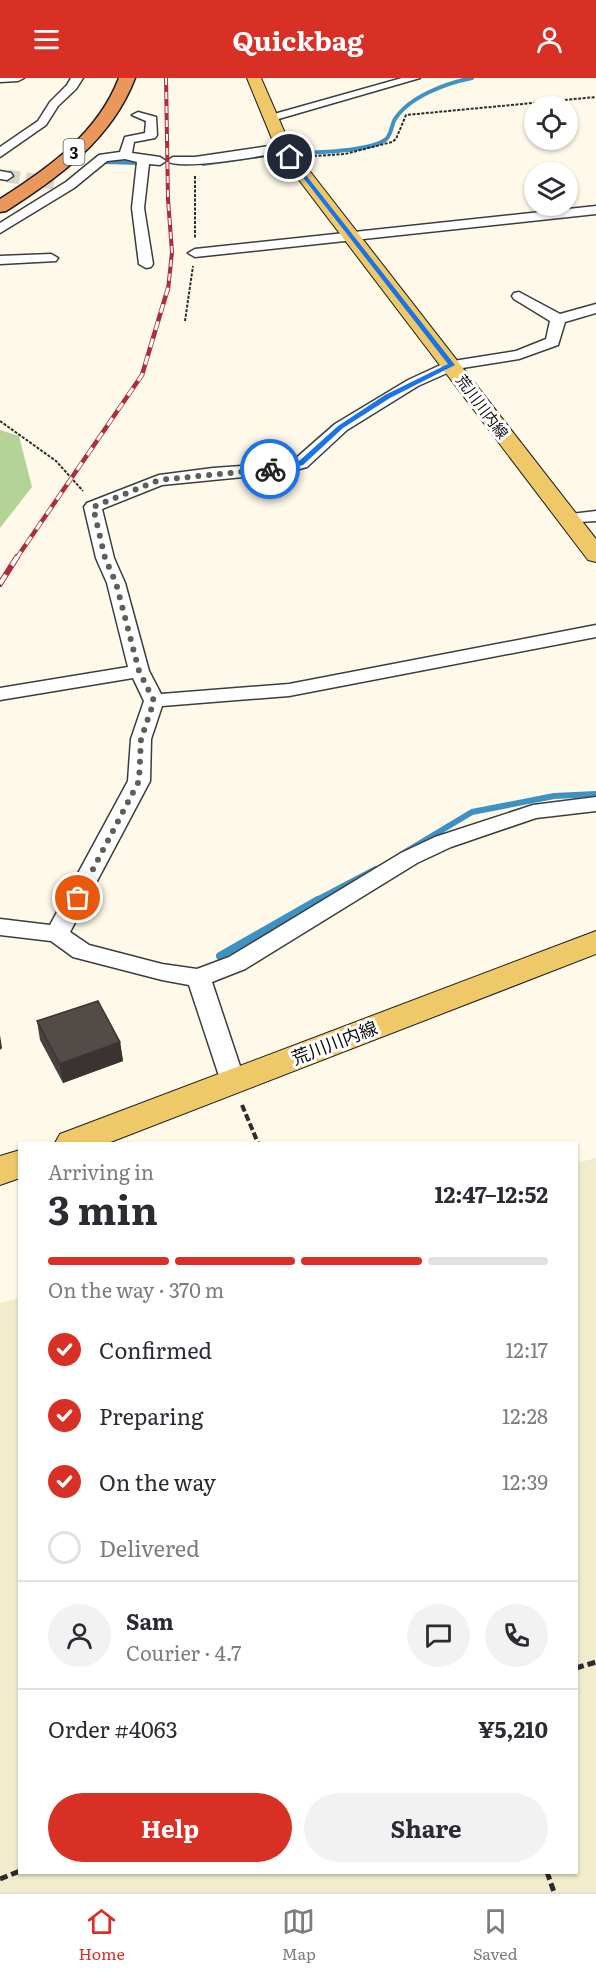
<!DOCTYPE html>
<html lang="en">
<head>
<meta charset="utf-8">
<style>
  :root { --surface:#fff; --page:#f2f2f3; --text:#2b2b33; --muted:#7c7c81; --line:#e1e1e2; --accent:#d93025 }
  body { margin:0; font-family:Literata,"Noto Sans JP",serif; background:var(--page); color:var(--text); height:100vh; display:flex; flex-direction:column; font-size:22px; white-space:nowrap }
  * { box-sizing:border-box; margin:0 }
  p { font-size:20px; color:var(--muted) }
  .icon { flex:none; width:33px; height:33px; fill:none; stroke:currentColor; stroke-width:2; stroke-linecap:round; stroke-linejoin:round }
  .map { position:relative; flex:1; overflow:hidden }
  .panel { position:absolute; left:18px; top:1064px; width:560px; height:732px; display:flex; flex-direction:column; background:var(--surface); border-radius:0px; box-shadow:0 2px 4px #0004 }
  .panel>* { flex:none }
  .buttons { position:absolute; left:524px; top:18px; display:grid; gap:12px }
  .buttons a { display:grid; place-items:center; width:54px; height:54px; border-radius:50%; background:var(--surface); box-shadow:0 2px 4px #0004; font-size:30px }
  .pin { position:absolute; display:grid; place-items:center; width:51px; height:51px; color:#fff; margin:-26px; border:3px solid #fff; border-radius:50%; box-shadow:0 2px 6px #0007 }
  .courier { position:absolute; display:grid; place-items:center; width:60px; height:60px; margin:-30px; border:4px solid #1a73e8; border-radius:50%; background:#fff; color:#222; box-shadow:0 2px 8px #0007 }
  .head em { font-style:normal; font-weight:700 }
  .head div { display:flex; flex-direction:column-reverse }
  .head { display:flex; align-items:center; justify-content:space-between; height:102px; padding:0 30px }
  h1 { font-size:39px; font-weight:700; line-height:45px }
  .bar { display:grid; grid-template-columns:repeat(4,1fr); gap:9px 6px; align-content:center; height:72px; padding:0 30px }
  .bar i { height:8px; border-radius:4px; background:var(--line) }
  .bar .current { background:var(--accent) }
  .bar p { grid-column:span 4 }
  .line { display:flex; align-items:center; gap:15px; padding:0 30px; border-top:2px solid var(--line) }
  .line div { flex:1 }
  .round { display:grid; place-items:center; flex:none; width:63px; height:63px; border-radius:32px; background:var(--page) }
  ol { padding:0 30px; list-style:none }
  li { display:flex; align-items:center; gap:18px; height:66px }
  li p { margin-inline-start:auto }
  li .icon { padding:6px; border-radius:50%; background:var(--accent); color:#fff; stroke-width:4 }
  li:last-child { color:var(--muted) }
  li i { width:33px; height:33px; border:3px solid var(--line); border-radius:50% }
  .primary-button { display:flex; gap:12px; margin-top:auto; padding:12px 30px }
  .primary-button a { flex:1; height:69px; border-radius:36px; background:var(--accent); color:#fff; font-size:24px; font-weight:700; line-height:69px; text-align:center }
  .primary-button a+a { background:var(--page); color:var(--text) }
  header { display:flex; justify-content:space-between; align-items:center; height:78px; padding:0 30px; background:var(--accent); color:#fff; font-size:27px; font-weight:700 }
  .menu { display:flex; justify-content:space-around; align-items:center; height:84px; border-top:2px solid var(--line); background:var(--surface); font-size:16px; color:var(--muted) }
  .menu a { display:grid; justify-items:center; gap:3px }
  .menu .current { color:var(--accent) }
  .map>svg:first-child { display:block }
  .farmland { fill:#f1eccc }
  .forest { fill:#b4d497 }
  .lines { fill:none; stroke-linecap:round; stroke-linejoin:round }
  .stream-far2 { stroke:#3e92c3; stroke-width:4 }
  .stream-far1 { stroke:#3e92c3; stroke-width:6 }
  .stream { stroke:#3e92c3; stroke-width:8 }
  .minor-tunnel { stroke:#d9d5c8; stroke-width:13; stroke-dasharray:13 6; stroke-linecap:butt }
  .minor-casing { stroke:#3d3d3d; stroke-width:3 }
  .major-casing { stroke:#1b1b1b; stroke-width:2 }
  .highway-casing { stroke:#1b1b1b; stroke-width:3 }
  .path-far2 { stroke:#2c2c2c; stroke-width:2; stroke-dasharray:3 1.5; stroke-linecap:butt }
  .path-far1 { stroke:#2c2c2c; stroke-width:4; stroke-dasharray:7 3; stroke-linecap:butt }
  .path { stroke:#2c2c2c; stroke-width:5; stroke-dasharray:8 4; stroke-linecap:butt }
  .minor { fill:#fff; fill-rule:evenodd }
  .major { fill:#efc968; fill-rule:evenodd }
  .highway { fill:#ea975b; fill-rule:evenodd }
  .rail-far2-casing { stroke:#af2d38; stroke-width:4 }
  .rail-far1-casing { stroke:#af2d38; stroke-width:4.5 }
  .rail-casing { stroke:#af2d38; stroke-width:6 }
  .rail-far2 { stroke:#fff; stroke-width:2; stroke-dasharray:7; stroke-linecap:butt }
  .rail-far1 { stroke:#fff; stroke-width:3; stroke-dasharray:9; stroke-linecap:butt }
  .rail { stroke:#fff; stroke-width:4; stroke-dasharray:11; stroke-linecap:butt }
  .wall { fill:#47403e }
  .shaded-wall { fill:#393432 }
  .building { fill:#524b48; stroke:#393432; stroke-width:1.5 }
  .route { fill:#1a73e8 }
  .done { stroke:#5f5e58; stroke-width:6; stroke-dasharray:0 10.8 }
  .labels { text-anchor:middle; dominant-baseline:central; stroke-width:6; stroke-linejoin:round; paint-order:stroke }
  .far-street-label { font-size:15px; fill:#0a0a0a; stroke:#fff }
  .shield { fill:#fff; stroke:#545454; stroke-width:1.5 }
  .shield-label { font-size:16px; font-weight:bold; fill:#0a0a0a }
  .street-label { font-size:18px; fill:#0a0a0a; stroke:#fff }
</style>
</head>
<body>
<header><svg class="icon" aria-label="menu" viewBox="0 0 24 24"><path d="M4 6h16M4 12h16M4 18h16"/></svg>Quickbag<svg class="icon" aria-label="person" viewBox="0 0 24 24"><circle cx="12" cy="8" r="4"/><path d="M4 21q1-7 8-7t8 7"/></svg></header>
<div class="map">
<svg width="596" height="1814" viewBox="0 0 596 1814">
  <rect width="100%" height="100%" fill="#fef9e9"/>
  <path class="farmland" d="M596 1080V1814H0V1225L19 1220 20 1794H576V1085Z"/>
  <path class="forest" d="M0 352 19 358 32 409 0 450Z"/>
  <g class="lines">
    <g class="stream-far2">
      <path d="M303 75C323 74 369 73 385 62 392 57 391 47 395 41 410 18 447 5 472 0"/>
      <path d="M104 84 139 85"/>
      <path d="M203 86 274 76"/>
    </g>
    <g class="stream-far1">
      <path d="M402 776 472 734 554 718 596 716"/>
      <path d="M315 823 376 791"/>
    </g>
    <path class="stream" d="M220 878 318 822"/>
    <path class="minor-tunnel" d="M7 98 54 105"/>
    <g class="minor-casing">
      <g id="minor">
        <path d="M0 0H24L18 3 0 4Z"/>
        <path d="M71 0H83L76 11 58 28 46 47 0 79V69L38 43 50 24 67 7Z"/>
        <path d="M402 0H420L275 42 271 43 265 40 267 38Z"/>
        <path d="M138 34 156 39 157 57 155 60 134 64 132 75 160 79 166 83 160 87 149 86 144 130 153 186 151 189 146 190 139 186 132 130 137 84 125 81 107 83 74 110 0 155V145L66 104 99 77 120 74 125 59 145 55 146 43 132 37Z"/>
        <path d="M283 66 287 67V73C269 77 178 93 167 83L173 79H195Z"/>
        <path d="M0 93 11 95 13 98 7 102 0 101Z"/>
        <path d="M596 128V136L195 179 188 175 195 171Z"/>
        <path d="M51 176 58 180 56 183 0 186V178Z"/>
        <path d="M519 214 560 236 596 226V235L565 244 558 267 519 281 456 291 418 308 347 352 307 389 285 395 162 407 102 431 114 480 125 505 149 593 161 616 289 606 596 547V559L289 618 162 628 151 661 150 703 70 854 89 867 162 886 197 891 229 879 401 775 435 759 533 727 596 719V733L536 740 451 769 417 785 245 891 212 904 245 1003 241 1010 232 1012 223 1010 189 907 162 902 73 879 51 863 0 857V841L50 847 128 703 131 661 144 623 133 600 0 622V610L128 589 107 505 96 480 84 429 87 425 159 397 213 390 283 385 295 381 335 346 408 302 447 284 516 273 546 261 550 243 514 221 512 218 514 215Z"/>
        <path d="M596 433V443L563 445 560 441 563 437Z"/>
      </g>
    </g>
    <g class="major-casing">
      <g id="major">
        <path d="M247 0H261L291 69 596 461V484L588 482 277 73Z"/>
        <path d="M596 853V876L108 1065H55L60 1056Z"/>
        <path d="M20 1072V1100L0 1107V1078Z"/>
      </g>
    </g>
    <g class="highway-casing">
      <path id="highway" d="M119 0H135C112 61 59 99 6 133L0 134V121C49 90 98 55 119 0Z"/>
    </g>
    <g class="path-far2">
      <path d="M314 78 345 76 392 64 396 61 406 37 596 19"/>
      <path d="M195 98V160"/>
      <path d="M185 243 193 188"/>
      <path d="M0 343 56 383 83 413"/>
    </g>
    <path class="path-far1" d="M242 1027 258 1065"/>
    <g class="path">
      <path d="M576 1590 596 1584"/>
      <path d="M547 1794 554 1814"/>
      <path d="M0 1801 20 1793"/>
    </g>
    <use href="#minor" class="minor"/>
    <use href="#major" class="major"/>
    <use href="#highway" class="highway"/>
    <g class="rail-far2-casing">
      <path id="rail-far2" d="M166 0 168 121 172 174 168 212"/>
    </g>
    <g class="rail-far1-casing">
      <path id="rail-far1" d="M16 481 142 297 168 210"/>
    </g>
    <g class="rail-casing">
      <path id="rail" d="M0 506 17 479"/>
    </g>
    <use href="#rail-far2" class="rail-far2"/>
    <use href="#rail-far1" class="rail-far1"/>
    <use href="#rail" class="rail"/>
  </g>
  <path class="wall" d="M37 943 120 964 123 983 63 1005 40 962Z"/>
  <g class="shaded-wall">
    <path d="M0 957 2 970 0 972Z"/>
    <path d="M120 964 123 983 63 1005 60 986Z"/>
  </g>
  <path class="building" d="M98 923 120 964 60 986 37 943Z"/>
  <path class="route" d="M291 78 455 287 390 320 343 350 303 387 270 393 268 389 298 384 338 348 385 317 448 286 287 79Z"/>
  <g class="lines">
    <path class="done" d="M78 820 139 703 141 661 154 623 139 593 116 505 105 480 93 429 159 402 270 391"/>
  </g>
  <g class="labels">
    <g class="far-street-label">
      <text transform="translate(483 328) rotate(53)">荒川川内線</text>
    </g>
    <rect class="shield" x="63.5" y="61" width="21" height="26" rx="4.5"/>
    <g class="shield-label">
      <text x="74" y="74">3</text>
    </g>
    <g class="street-label">
      <text transform="translate(334 964) rotate(-21)">荒川川内線</text>
    </g>
  </g>
</svg>
<div class="buttons">
<a><svg class="icon" aria-label="locate" viewBox="0 0 24 24"><circle cx="12" cy="12" r="6"/><path d="M12 2v4M12 18v4M2 12h4M18 12h4"/></svg></a>
<a><svg class="icon" aria-label="layers" viewBox="0 0 24 24"><path d="M12 4l9 5-9 5-9-5zM3 14l9 5 9-5"/></svg></a>
</div>
<div class="pin" style="left:78px;top:820px;background:#ea580c"><svg class="icon" aria-label="bag" viewBox="0 0 24 24"><path d="M5 8h14l-1 12H6zM9 8a3 3 0 0 1 6 0"/></svg></div>
<div class="pin" style="left:290px;top:79px;background:#1f2937"><svg class="icon" aria-label="home" viewBox="0 0 24 24"><path d="M3 11l9-7 9 7M6 9v11h12V9"/></svg></div>
<div class="courier" style="left:270px;top:391px"><svg class="icon" aria-label="bike" viewBox="0 0 24 24"><circle cx="6" cy="16" r="4"/><circle cx="18" cy="16" r="4"/><path d="M6 16l4-8h5l3 8M10 8l3 8H6M13 5h3"/></svg></div>
<section class="panel">
<div class="head"><div><h1>3 min</h1><p>Arriving in</p></div><em>12:47–12:52</em></div>
<div class="bar"><i class="current"></i><i class="current"></i><i class="current"></i><i></i><p>On the way · 370 m</p></div>
<ol>
<li><svg class="icon" aria-label="check" viewBox="0 0 24 24"><path d="M5 12l5 5 9-10"/></svg>Confirmed<p>12:17</p></li>
<li><svg class="icon" aria-label="check" viewBox="0 0 24 24"><path d="M5 12l5 5 9-10"/></svg>Preparing<p>12:28</p></li>
<li><svg class="icon" aria-label="check" viewBox="0 0 24 24"><path d="M5 12l5 5 9-10"/></svg>On the way<p>12:39</p></li>
<li><i></i>Delivered</li>
</ol>
<div class="line" style="height:108px"><a class="round"><svg class="icon" aria-label="person" viewBox="0 0 24 24"><circle cx="12" cy="8" r="4"/><path d="M4 21q1-7 8-7t8 7"/></svg></a><div><b>Sam</b><p>Courier · 4.7</p></div><a class="round"><svg class="icon" aria-label="chat" viewBox="0 0 24 24"><path d="M4 5h16v11H9l-5 4z"/></svg></a><a class="round"><svg class="icon" aria-label="phone" viewBox="0 0 24 24"><path d="M5 4h4l2 5-3 2q2 4 5 5l2-3 5 2v4C11 20 4 13 5 4z"/></svg></a></div>
<div class="line" style="height:78px"><div>Order #4063</div><b>¥5,210</b></div>
<div class="primary-button"><a>Help</a><a>Share</a></div>
</section>
</div>
<nav class="menu">
<a class="current"><svg class="icon" aria-label="home" viewBox="0 0 24 24"><path d="M3 11l9-7 9 7M6 9v11h12V9"/></svg>Home</a>
<a><svg class="icon" aria-label="map" viewBox="0 0 24 24"><path d="M3 6l6-2 6 2 6-2v14l-6 2-6-2-6 2zM9 4v14M15 6v14"/></svg>Map</a>
<a><svg class="icon" aria-label="saved" viewBox="0 0 24 24"><path d="M7 4h10v16l-5-4-5 4z"/></svg>Saved</a>
</nav>
</body>
</html>
